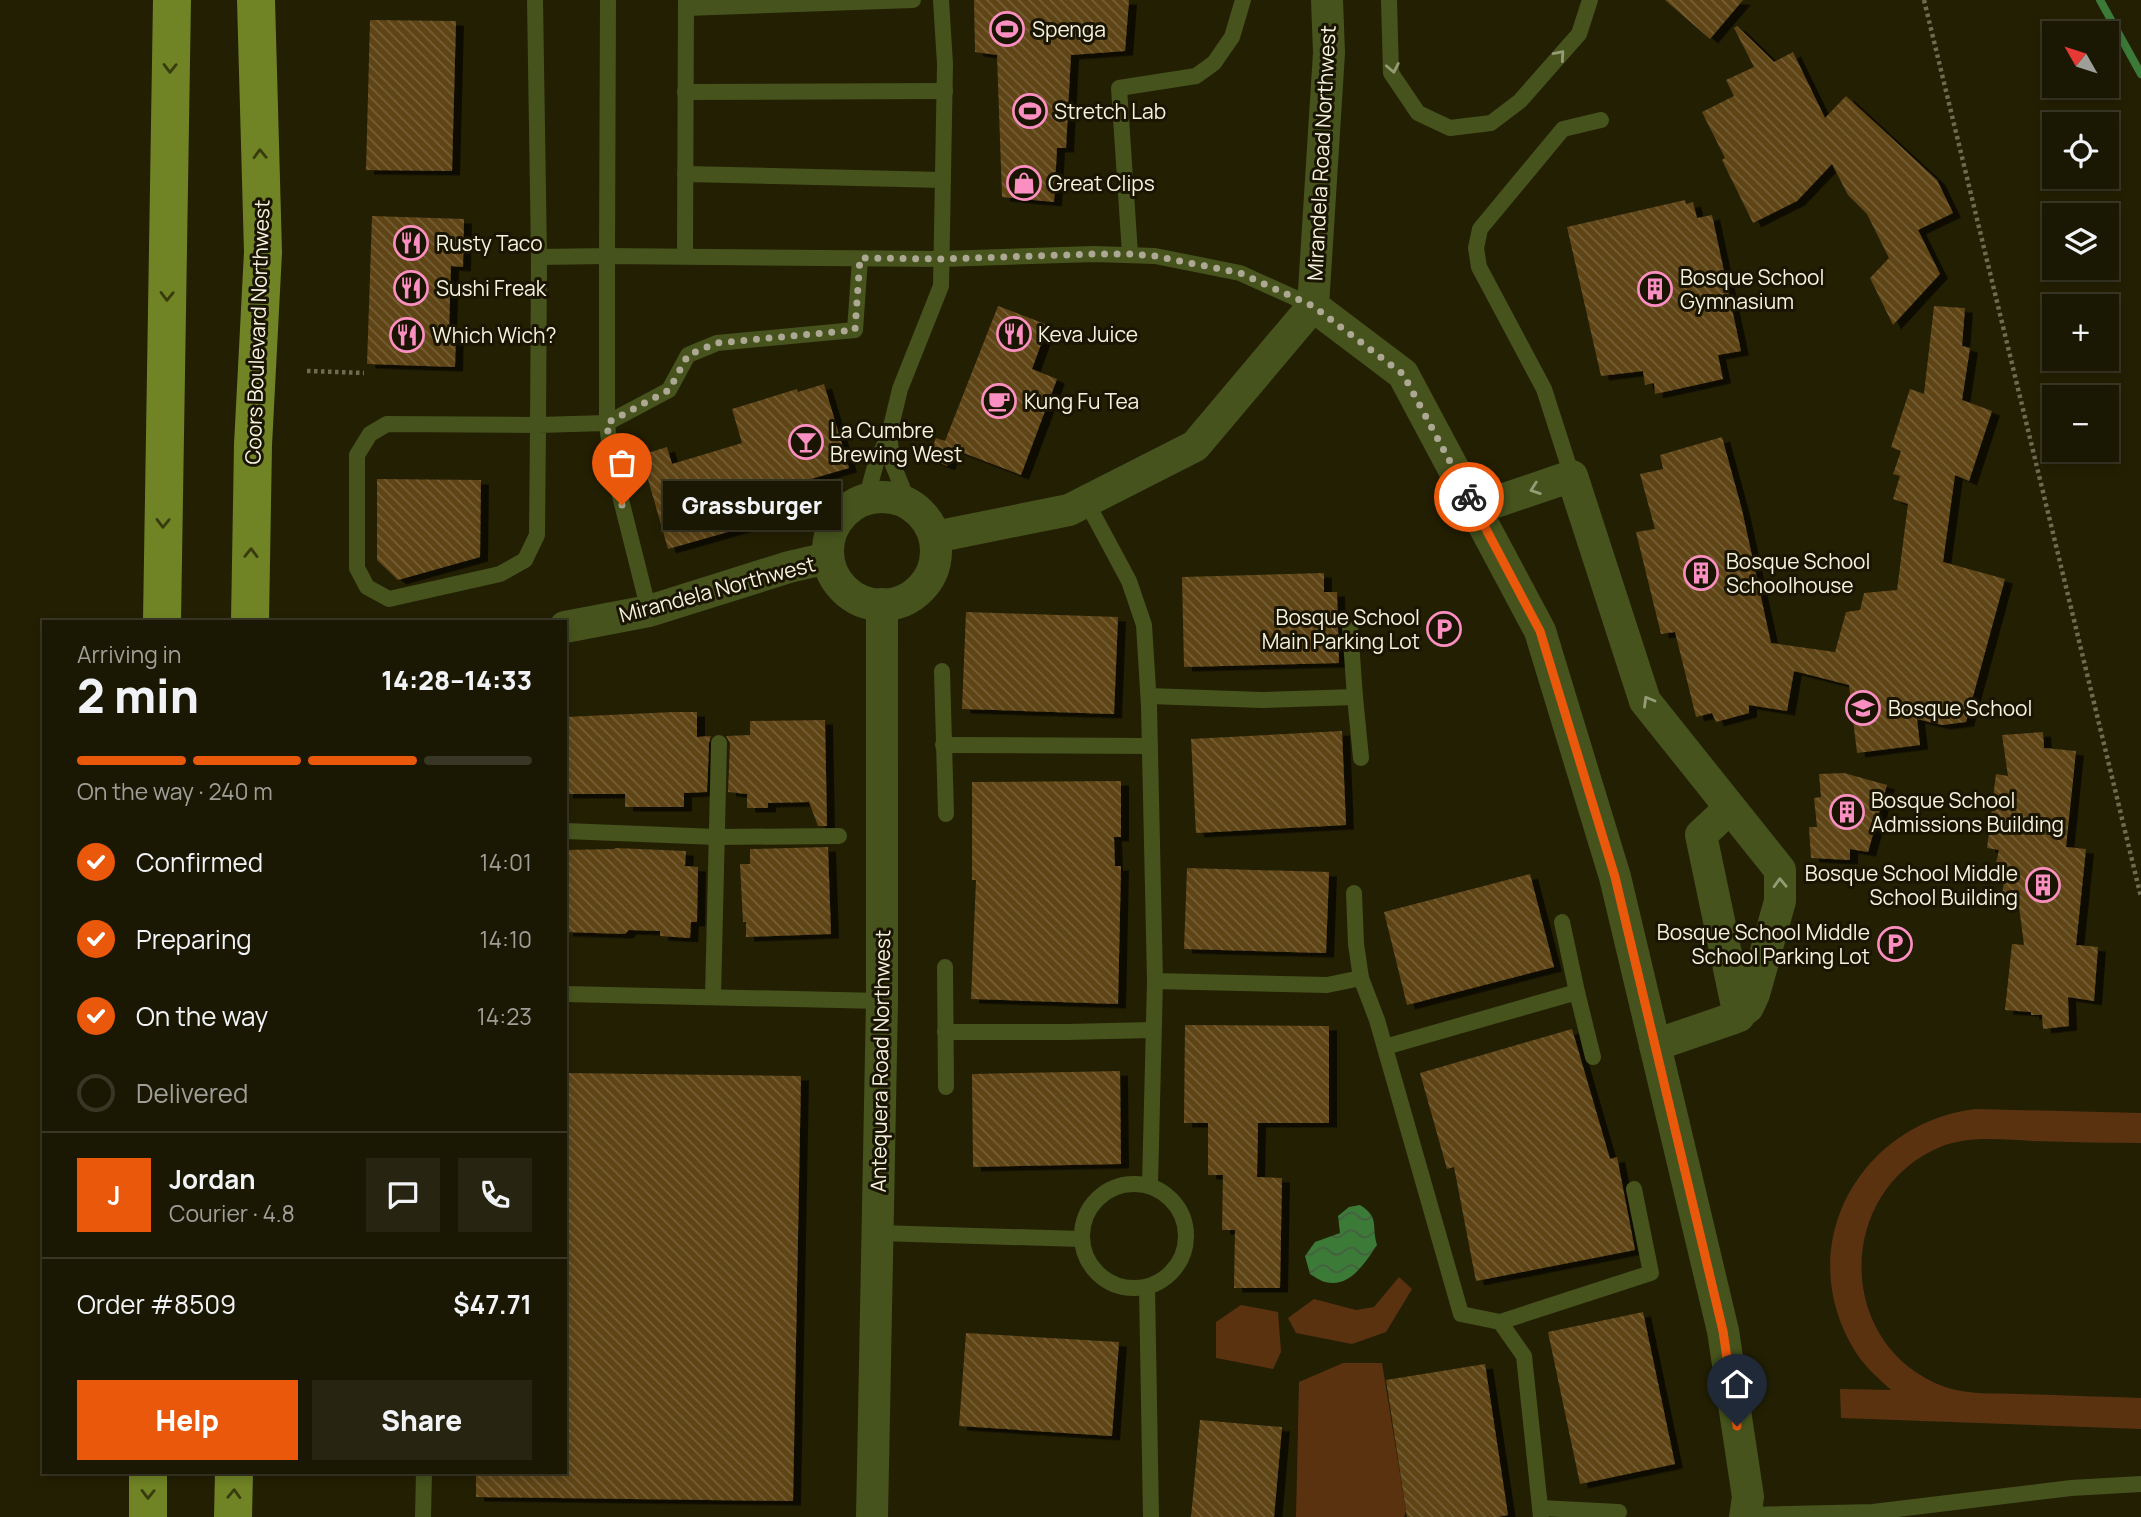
<!DOCTYPE html>
<html lang="en">
<head>
<meta charset="utf-8">
<style>
  :root { --surface:#1a1702; --page:#272411; --text:#f1f3f6; --muted:#9f9f99; --line:#383624; --accent:#ea580c }
  body { margin:0; font-family:Manrope,sans-serif; background:var(--page); color:var(--text); height:100vh; display:flex; flex-direction:column; font-size:26px; white-space:nowrap }
  * { box-sizing:border-box; margin:0 }
  p { font-size:23px; color:var(--muted) }
  .icon { flex:none; width:38px; height:38px; fill:none; stroke:currentColor; stroke-width:2; stroke-linecap:round; stroke-linejoin:round }
  .map { position:relative; flex:1; overflow:hidden }
  .panel { position:absolute; left:42px; top:620px; width:525px; height:854px; display:flex; flex-direction:column; background:var(--surface); border-radius:0px; box-shadow:0 4px 10px #0003,0 0 0 2px var(--line) }
  .panel>* { flex:none }
  .needle { width:46px; rotate:309deg }
  .tools { position:absolute; left:2042px; top:21px; display:grid; gap:14px }
  .tools a { display:grid; place-items:center; width:77px; height:77px; border-radius:0px; background:var(--surface); box-shadow:0 4px 10px #0003,0 0 0 2px var(--line); font-size:35px }
  .pin { position:absolute; display:grid; place-items:center; width:60px; height:60px; color:#fff; margin:-72px -30px; border-radius:50% 50% 50% 0; rotate:-45deg; box-shadow:0 0 7px #0007 }
  .pin .icon { rotate:45deg }
  .courier { position:absolute; display:grid; place-items:center; width:70px; height:70px; margin:-35px; border:5px solid #ea580c; border-radius:50%; background:#fff; color:#222; box-shadow:0 2px 9px #0007 }
  .bubble { position:absolute; height:49px; border-radius:0px; background:var(--surface); box-shadow:0 4px 10px #0003,0 0 0 2px var(--line); font-size:23px; font-weight:800; line-height:49px; text-align:center }
  .summary em { font-style:normal; font-weight:800 }
  .summary div { display:flex; flex-direction:column-reverse }
  .summary { display:flex; align-items:center; justify-content:space-between; height:119px; padding:0 35px }
  h1 { font-size:46px; font-weight:800; line-height:52px }
  .bar { display:grid; grid-template-columns:repeat(4,1fr); gap:10px 7px; align-content:center; height:84px; padding:0 35px }
  .bar i { height:9px; border-radius:5px; background:var(--line) }
  .bar .active { background:var(--accent) }
  .bar p { grid-column:span 4 }
  .line { display:flex; align-items:center; gap:18px; padding:0 35px; border-top:2px solid var(--line) }
  .line div { flex:1 }
  .round { display:grid; place-items:center; flex:none; width:74px; height:74px; border-radius:0px; background:var(--page) }
  ol { padding:0 35px; list-style:none }
  li { display:flex; align-items:center; gap:21px; height:77px }
  li p { margin-inline-start:auto }
  li .icon { padding:7px; border-radius:50%; background:var(--accent); color:#fff; stroke-width:4 }
  li:last-child { color:var(--muted) }
  li i { width:38px; height:38px; border:4px solid var(--line); border-radius:50% }
  .button { display:flex; gap:14px; margin-top:auto; padding:14px 35px }
  .button a { flex:1; height:80px; border-radius:0px; background:var(--accent); color:#fff; font-size:28px; font-weight:800; line-height:80px; text-align:center }
  .button a+a { background:var(--page); color:var(--text) }
  .map>svg:first-child { display:block }
  .green { fill:#5b3210 }
  .water { fill:url(#water-waves) }
  .lines { fill:none; stroke-linecap:round; stroke-linejoin:round }
  .stream { stroke:#3c7a38; stroke-width:8 }
  .building { fill:url(#building-back-hatch); filter:url(#shadow) }
  .path { stroke:#6e6b53; stroke-width:4.5; stroke-dasharray:3.5 3.5; stroke-linecap:butt }
  .service { stroke:#46531c; stroke-width:16 }
  .minor { stroke:#46531c; stroke-width:32 }
  .primary { stroke:#708425; stroke-width:38 }
  .oneway { stroke:#959b75 }
  .oneway2 { stroke:#383c0d }
  .done { stroke:#aca894; stroke-width:7; stroke-dasharray:0 12.6 }
  .route { stroke:#ea580c; stroke-width:9 }
  .labels { text-anchor:middle; dominant-baseline:central; stroke-width:6; stroke-linejoin:round; paint-order:stroke }
  .poi-label { font-size:21px; fill:#f5f2e2; stroke:#1a1500; text-anchor:start }
  .street-label { font-size:21px; fill:#f5f2e2; stroke:#1a1500 }
</style>
</head>
<body>
<div class="map">
<svg width="2141" height="1517" viewBox="0 0 2141 1517">
  <defs>
    <pattern id="water-waves" width="16" height="10" patternUnits="userSpaceOnUse" patternTransform="scale(1.75)"><rect width="16" height="10" fill="#3c7a38"/><path d="M0 5q4-4 8 0t8 0" fill="none" stroke="#445f3f"/></pattern>
    <pattern id="building-back-hatch" width="6" height="6" patternUnits="userSpaceOnUse" patternTransform="scale(1.75)"><rect width="6" height="6" fill="#5e4416"/><path d="M-1 5l2 2M0 0l6 6M5-1l2 2" fill="none" stroke="#765f38"/></pattern>
    <filter id="shadow"><feDropShadow dx="8" dy="4.5" stdDeviation="0" flood-color="#0009"/></filter>
  </defs>
  <rect width="100%" height="100%" fill="#231f03"/>
  <g class="green">
    <path d="M1975 1109 2141 1113V1143C2106 1143 2070 1142 2035 1141 2003 1140 1971 1135 1940 1147 1834 1192 1835 1347 1945 1387 1968 1395 1995 1393 2019 1394 2060 1395 2100 1397 2141 1398V1429L1841 1418 1840 1389 1891 1390C1878 1378 1864 1366 1855 1351 1791 1248 1858 1124 1975 1109Z"/>
    <path d="M1399 1277 1412 1289 1386 1332 1352 1344 1296 1333 1288 1318 1314 1299 1356 1310 1374 1307Z"/>
    <path d="M1241 1305 1278 1312 1281 1352 1273 1369 1216 1358V1322Z"/>
    <path d="M1343 1363H1382L1406 1511 1404 1517H1296L1299 1382Z"/>
  </g>
  <path class="water" d="M1360 1205C1380 1218 1371 1224 1377 1245 1366 1261 1350 1289 1325 1282 1320 1281 1314 1276 1310 1274L1305 1256 1315 1242 1340 1233 1338 1216 1349 1207Z"/>
  <g class="lines">
    <path class="stream" d="M2100 0 2141 74"/>
  </g>
  <g class="building">
    <path d="M974 0H1129L1125 51 1071 55 1066 148H1057L1054 202 1002 197 997 55 975 52Z"/>
    <path d="M1665 0H1743L1710 39Z"/>
    <path d="M370 20 456 21 452 171 366 170Z"/>
    <path d="M1737 26 1774 62 1793 52 1825 118 1846 96 1937 180 1953 213 1918 230 1940 274 1893 325 1870 278 1889 258 1867 214 1848 195 1832 164 1797 201 1753 223 1722 160 1725 158 1702 112 1734 96 1726 80 1754 67 1734 28Z"/>
    <path d="M1685 200 1686 204 1693 202 1697 218 1712 215 1741 351 1718 355 1723 379 1655 394 1654 383 1645 385 1643 371 1601 376 1567 227Z"/>
    <path d="M372 216 464 219 463 267 451 266 449 330H456L455 367 367 364Z"/>
    <path d="M998 306 1048 325 1032 369 1057 379 1021 475 953 449 947 466 928 458 936 438 945 441Z"/>
    <path d="M1934 306 1965 308 1962 346 1970 348 1962 400 1992 411 1969 481 1955 475 1943 562 2005 579 1966 722 1942 725 1917 719 1920 745 1857 753 1849 685 1794 671 1787 711 1749 705V713L1716 722 1712 713 1696 717 1675 632 1661 634 1636 532 1655 529 1640 474 1663 469 1660 455 1722 437 1742 510 1771 643 1835 652 1846 612 1860 610 1864 593 1897 590 1908 504 1893 499 1900 476 1893 474 1901 451 1891 447 1910 389 1924 394Z"/>
    <path d="M824 384 849 468 755 495 763 522 668 549 641 455 667 447 672 464 742 443 732 409 797 389 798 392Z"/>
    <path d="M377 479 481 480 480 557 398 580 377 560Z"/>
    <path d="M1324 573V592H1337L1339 663 1184 667 1182 577Z"/>
    <path d="M966 612 1118 617 1114 714 962 709Z"/>
    <path d="M674 712H697V737L711 736 709 743 707 792 684 793V807H625V794H565V717Z"/>
    <path d="M825 720 827 826H818L809 802 768 803V808H747V794L728 792 730 743 726 736 750 735V721Z"/>
    <path d="M1342 731 1346 825 1196 833 1191 739Z"/>
    <path d="M2043 732 2044 748 2076 751 2066 847 2086 849 2076 945 2098 947 2094 1001 2068 997 2069 1026 2043 1029 2042 1015H2031V1012L2005 1010 2012 944 2024 945 2018 899 2002 896 2005 874 1994 872 1999 850 1987 848 1996 774 2008 776 2002 735Z"/>
    <path d="M1844 773 1887 785 1868 852 1850 849V860L1811 858 1809 827H1817L1814 798 1821 797 1819 774Z"/>
    <path d="M1121 781V837H1114L1115 866H1121L1118 1004 971 999 976 880H972V782Z"/>
    <path d="M828 847 831 934 746 937V922H743L740 864H750V849Z"/>
    <path d="M615 848 686 851 685 866 698 867 697 922H691L690 938 660 936V931L629 930 625 934 565 932V850L614 849Z"/>
    <path d="M1187 868 1329 872 1326 953 1184 949Z"/>
    <path d="M1530 874 1554 967 1407 1005 1384 912Z"/>
    <path d="M1185 1025 1329 1026V1123H1258L1257 1177 1282 1178 1280 1288H1234L1235 1230H1222L1223 1175H1208V1123H1184Z"/>
    <path d="M1572 1029 1610 1159 1617 1157 1635 1250 1476 1281 1454 1167 1447 1169 1420 1073Z"/>
    <path d="M1120 1071 1121 1164 973 1167 972 1074Z"/>
    <path d="M565 1073 801 1076 793 1501 476 1497V1472H565Z"/>
    <path d="M1643 1312 1675 1464 1580 1484 1548 1332Z"/>
    <path d="M966 1333 1119 1342 1112 1436 959 1426Z"/>
    <path d="M1485 1364 1508 1515 1498 1517H1407L1386 1380Z"/>
    <path d="M1200 1420 1282 1427 1274 1517H1191Z"/>
  </g>
  <g class="lines">
    <g class="path">
      <path d="M1924 0 2141 897"/>
      <path d="M307 371 364 373"/>
    </g>
    <g class="service">
      <path d="M535 0 539 257 538 425 387 424 370 434 357 455V568L367 587 389 599 500 574 525 560 537 535 538 425 607 423 669 390 688 355 717 343 855 330 860 259"/>
      <path d="M1389 0 1391 73 1418 113 1450 128 1491 123 1520 101 1579 34 1590 0"/>
      <path d="M686 8 913 0"/>
      <path d="M685 92 945 91"/>
      <path d="M685 174 943 180"/>
      <path d="M1130 254 1119 88 1196 76 1214 63 1232 37 1243 0"/>
      <path d="M685 256 686 0"/>
      <path d="M539 257 607 256 608 0"/>
      <path d="M889 435 900 389 941 286 945 64 941 0"/>
      <path d="M1572 476 1544 389 1479 267 1476 248 1480 229 1563 129 1601 120"/>
      <path d="M866 499 876 463 889 435 893 465 909 504"/>
      <path d="M1086 501 1129 581 1144 625 1149 706 1155 981 1327 985 1361 978 1377 1020 1461 1314 1500 1322 1524 1356 1541 1517"/>
      <path d="M649 611 611 460 607 423V256L942 259 1094 254 1155 256 1240 273 1313 306"/>
      <path d="M1350 627 1355 697"/>
      <path d="M942 671 946 814"/>
      <path d="M1149 696 1262 700 1355 697 1361 758"/>
      <path d="M943 745 1150 746"/>
      <path d="M565 831 717 837 839 836"/>
      <path d="M1354 893 1356 944 1361 978"/>
      <path d="M1562 922 1577 992"/>
      <path d="M945 967 946 1087"/>
      <path d="M565 994 882 1001"/>
      <path d="M713 997 719 743"/>
      <path d="M945 1032H1067L1153 1030"/>
      <path d="M1385 1047 1577 992 1593 1057"/>
      <circle cx="1134" cy="1236" r="52"/>
      <path d="M1150 1185 1155 981"/>
      <path d="M878 1233 1081 1239"/>
      <path d="M1147 1287 1151 1517"/>
      <path d="M1500 1322 1651 1273 1634 1189"/>
      <path d="M1540 1508 1619 1512"/>
      <path d="M1746 1515 1873 1512 2071 1488 2141 1484"/>
      <path d="M423 1517 424 1472"/>
    </g>
    <g class="minor">
      <path d="M1313 306 1403 374 1540 631 1615 877 1723 1331 1748 1497 1745 1517"/>
      <circle cx="882" cy="551" r="54"/>
      <path d="M1475 509 1572 476 1645 701 1780 870V901L1754 994 1748 1007 1734 1018 1655 1045"/>
      <path d="M935 537 1069 510 1195 446 1313 306 1329 53 1327 0"/>
      <path d="M565 627 649 611 789 567 828 558"/>
      <path d="M1730 808 1701 835 1739 1016"/>
      <path d="M872 1517 882 1001V604"/>
    </g>
    <g class="primary">
      <path d="M162 621 172 0"/>
      <path d="M250 621 253 445 263 252 256 0"/>
      <path d="M148 1517V1472"/>
      <path d="M233 1517 234 1472"/>
    </g>
  </g>
  <defs><path id="oneway-chevron" d="M-2-3.5L2.5 0L-2 3.5" fill="none" stroke-width="1.6" stroke-linecap="round" stroke-linejoin="round" transform="scale(1.75)"/></defs>
  <g class="oneway">
    <use href="#oneway-chevron" transform="translate(1560 55) rotate(-49)"/>
    <use href="#oneway-chevron" transform="translate(1393 68) rotate(79)"/>
    <use href="#oneway-chevron" transform="translate(1535 489) rotate(161)"/>
    <use href="#oneway-chevron" transform="translate(1648 701) rotate(-120)"/>
    <use href="#oneway-chevron" transform="translate(1780 883) rotate(-92)"/>
  </g>
  <g class="oneway2">
    <use href="#oneway-chevron" transform="translate(170 68) rotate(91)"/>
    <use href="#oneway-chevron" transform="translate(260 154) rotate(-92)"/>
    <use href="#oneway-chevron" transform="translate(167 296) rotate(91)"/>
    <use href="#oneway-chevron" transform="translate(163 523) rotate(91)"/>
    <use href="#oneway-chevron" transform="translate(251 553) rotate(-89)"/>
    <use href="#oneway-chevron" transform="translate(148 1494) rotate(91)"/>
    <use href="#oneway-chevron" transform="translate(234 1494) rotate(-88)"/>
  </g>
  <g class="lines">
    <path class="done" d="M622 505 611 460 607 423 669 390 688 355 717 343 855 330 860 258 942 259 1094 254H1130L1155 256 1240 273 1313 306 1403 374 1469 497"/>
    <path class="route" d="M1469 497 1540 631 1615 877 1723 1331 1737 1426"/>
  </g>
  <defs>
    <g id="stadium-ring" transform="scale(1.75)"><circle r="9.5" fill="#1a1500" stroke="#fc8fc2" stroke-width="1.5"/><path d="M0-5a6.5 5 0 1 0 0 10a6.5 5 0 1 0 0-10ZM-3.5-1.8h7v3.6h-7Z" fill="#fc8fc2"/></g>
    <g id="shop-ring" transform="scale(1.75)"><circle r="9.5" fill="#1a1500" stroke="#fc8fc2" stroke-width="1.5"/><path d="M-5-2.5h2.3a2.7 3.5 0 0 1 5.4 0H5L5.5 6h-11ZM-1.5-2.5h3a1.5 2.3 0 0 0-3 0Z" fill="#fc8fc2"/></g>
    <g id="restaurant-ring" transform="scale(1.75)"><circle r="9.5" fill="#1a1500" stroke="#fc8fc2" stroke-width="1.5"/><path d="M-5-6h1v4h1v-4h1v4h1v-4h1v5L-1.5 .5V6h-2V.5L-5-1ZM5-6V6H3V1.5H1.5Q1.5-4 5-6Z" fill="#fc8fc2"/></g>
    <g id="building-ring" transform="scale(1.75)"><circle r="9.5" fill="#1a1500" stroke="#fc8fc2" stroke-width="1.5"/><path d="M-4-6H4V6H1V3H-1V6H-4ZM-2.5-4.3h1.7v1.8h-1.7ZM.8-4.3h1.7v1.8H.8ZM-2.5-1h1.7V.8h-1.7ZM.8-1h1.7V.8H.8Z" fill="#fc8fc2"/></g>
    <g id="cafe-ring" transform="scale(1.75)"><circle r="9.5" fill="#1a1500" stroke="#fc8fc2" stroke-width="1.5"/><path d="M-5.5-4.5H6V0H3Q3 3.5 0 3.5H-2.5Q-5.5 3.5-5.5 0ZM3-3.2v2h1.7v-2ZM-6 4.5H4V6H-6Z" fill="#fc8fc2"/></g>
    <g id="bar-ring" transform="scale(1.75)"><circle r="9.5" fill="#1a1500" stroke="#fc8fc2" stroke-width="1.5"/><path d="M-6-5H6L.8 .8V4.5H3.5V6h-7V4.5H-.8V.8Z" fill="#fc8fc2"/></g>
    <g id="parking-ring" transform="scale(1.75)"><circle r="9.5" fill="#1a1500" stroke="#fc8fc2" stroke-width="1.5"/><path d="M-3.5-5.5H1a3.5 3.5 0 0 1 0 7H-1V5.5H-3.5ZM-1-3.4V-.6H.8a1.4 1.4 0 0 0 0-2.8Z" fill="#fc8fc2"/></g>
    <g id="school-ring" transform="scale(1.75)"><circle r="9.5" fill="#1a1500" stroke="#fc8fc2" stroke-width="1.5"/><path d="M0-5L7-2L0 1L-7-2ZM-4 1L0 2.5L4 1V4Q0 6-4 4Z" fill="#fc8fc2"/></g>
  </defs>
  <g fill-rule="evenodd">
    <use href="#stadium-ring" x="1007" y="29"/>
    <use href="#stadium-ring" x="1030" y="111"/>
    <use href="#shop-ring" x="1024" y="183"/>
    <use href="#restaurant-ring" x="411" y="243"/>
    <use href="#restaurant-ring" x="411" y="288"/>
    <use href="#building-ring" x="1655" y="289"/>
    <use href="#restaurant-ring" x="1014" y="334"/>
    <use href="#restaurant-ring" x="407" y="335"/>
    <use href="#cafe-ring" x="999" y="401"/>
    <use href="#bar-ring" x="806" y="442"/>
    <use href="#building-ring" x="1701" y="573"/>
    <use href="#parking-ring" x="1444" y="629"/>
    <use href="#school-ring" x="1863" y="708"/>
    <use href="#building-ring" x="1847" y="812"/>
    <use href="#building-ring" x="2043" y="885"/>
    <use href="#parking-ring" x="1895" y="944"/>
  </g>
  <g class="labels">
    <g class="poi-label">
      <text x="1032" y="29">Spenga</text>
      <text x="1054" y="111">Stretch Lab</text>
      <text x="1048" y="183">Great Clips</text>
      <text x="436" y="243">Rusty Taco</text>
      <text x="1680" y="277">Bosque School<tspan x="1680" dy="24">Gymnasium</tspan></text>
      <text x="436" y="288">Sushi Freak</text>
      <text x="1038" y="334">Keva Juice</text>
      <text x="432" y="335">Which Wich?</text>
      <text x="1024" y="401">Kung Fu Tea</text>
      <text x="830" y="430">La Cumbre<tspan x="830" dy="24">Brewing West</tspan></text>
      <text x="1726" y="561">Bosque School<tspan x="1726" dy="24">Schoolhouse</tspan></text>
      <text x="1420" y="617" text-anchor="end">Bosque School<tspan x="1420" dy="24">Main Parking Lot</tspan></text>
      <text x="1888" y="708">Bosque School</text>
      <text x="1871" y="800">Bosque School<tspan x="1871" dy="24">Admissions Building</tspan></text>
      <text x="2018" y="873" text-anchor="end">Bosque School Middle<tspan x="2018" dy="24">School Building</tspan></text>
      <text x="1870" y="932" text-anchor="end">Bosque School Middle<tspan x="1870" dy="24">School Parking Lot</tspan></text>
    </g>
    <g class="street-label">
      <text transform="translate(1321 153) rotate(-87)">Mirandela Road Northwest</text>
      <text transform="translate(257 332) rotate(-88)">Coors Boulevard Northwest</text>
      <text transform="translate(717 589) rotate(-15)">Mirandela Northwest</text>
      <text transform="translate(880 1061) rotate(-89)">Antequera Road Northwest</text>
    </g>
  </g>
</svg>
<div class="tools">
<a><svg class="needle" viewBox="-14 -14 28 28"><path d="M0-13l5 13h-10z" fill="#e53935"/><path d="M0 13l5-13h-10z" fill="#9f9f99"/></svg></a>
<a><svg class="icon" aria-label="locate" viewBox="0 0 24 24"><circle cx="12" cy="12" r="6"/><path d="M12 2v4M12 18v4M2 12h4M18 12h4"/></svg></a>
<a><svg class="icon" aria-label="layers" viewBox="0 0 24 24"><path d="M12 4l9 5-9 5-9-5zM3 14l9 5 9-5"/></svg></a>
<a>+</a>
<a>−</a>
</div>
<div class="pin" style="left:622px;top:505px;background:#ea580c"><svg class="icon" aria-label="bag" viewBox="0 0 24 24"><path d="M5 8h14l-1 12H6zM9 8a3 3 0 0 1 6 0"/></svg></div>
<div class="pin" style="left:1737px;top:1426px;background:#1f2937"><svg class="icon" aria-label="home" viewBox="0 0 24 24"><path d="M3 11l9-7 9 7M6 9v11h12V9"/></svg></div>
<div class="courier" style="left:1469px;top:497px"><svg class="icon" aria-label="bike" viewBox="0 0 24 24"><circle cx="6" cy="16" r="4"/><circle cx="18" cy="16" r="4"/><path d="M6 16l4-8h5l3 8M10 8l3 8H6M13 5h3"/></svg></div>
<div class="bubble" style="left:663px;top:481px;width:178px">Grassburger</div>
<section class="panel">
<div class="summary"><div><h1>2 min</h1><p>Arriving in</p></div><em>14:28–14:33</em></div>
<div class="bar"><i class="active"></i><i class="active"></i><i class="active"></i><i></i><p>On the way · 240 m</p></div>
<ol>
<li><svg class="icon" aria-label="check" viewBox="0 0 24 24"><path d="M5 12l5 5 9-10"/></svg>Confirmed<p>14:01</p></li>
<li><svg class="icon" aria-label="check" viewBox="0 0 24 24"><path d="M5 12l5 5 9-10"/></svg>Preparing<p>14:10</p></li>
<li><svg class="icon" aria-label="check" viewBox="0 0 24 24"><path d="M5 12l5 5 9-10"/></svg>On the way<p>14:23</p></li>
<li><i></i>Delivered</li>
</ol>
<div class="line" style="height:126px"><b class="round" style="background:var(--accent);color:#fff">J</b><div><b>Jordan</b><p>Courier · 4.8</p></div><a class="round"><svg class="icon" aria-label="chat" viewBox="0 0 24 24"><path d="M4 5h16v11H9l-5 4z"/></svg></a><a class="round"><svg class="icon" aria-label="phone" viewBox="0 0 24 24"><path d="M5 4h4l2 5-3 2q2 4 5 5l2-3 5 2v4C11 20 4 13 5 4z"/></svg></a></div>
<div class="line" style="height:91px"><div>Order #8509</div><b>$47.71</b></div>
<div class="button"><a>Help</a><a>Share</a></div>
</section>
</div>
</body>
</html>
